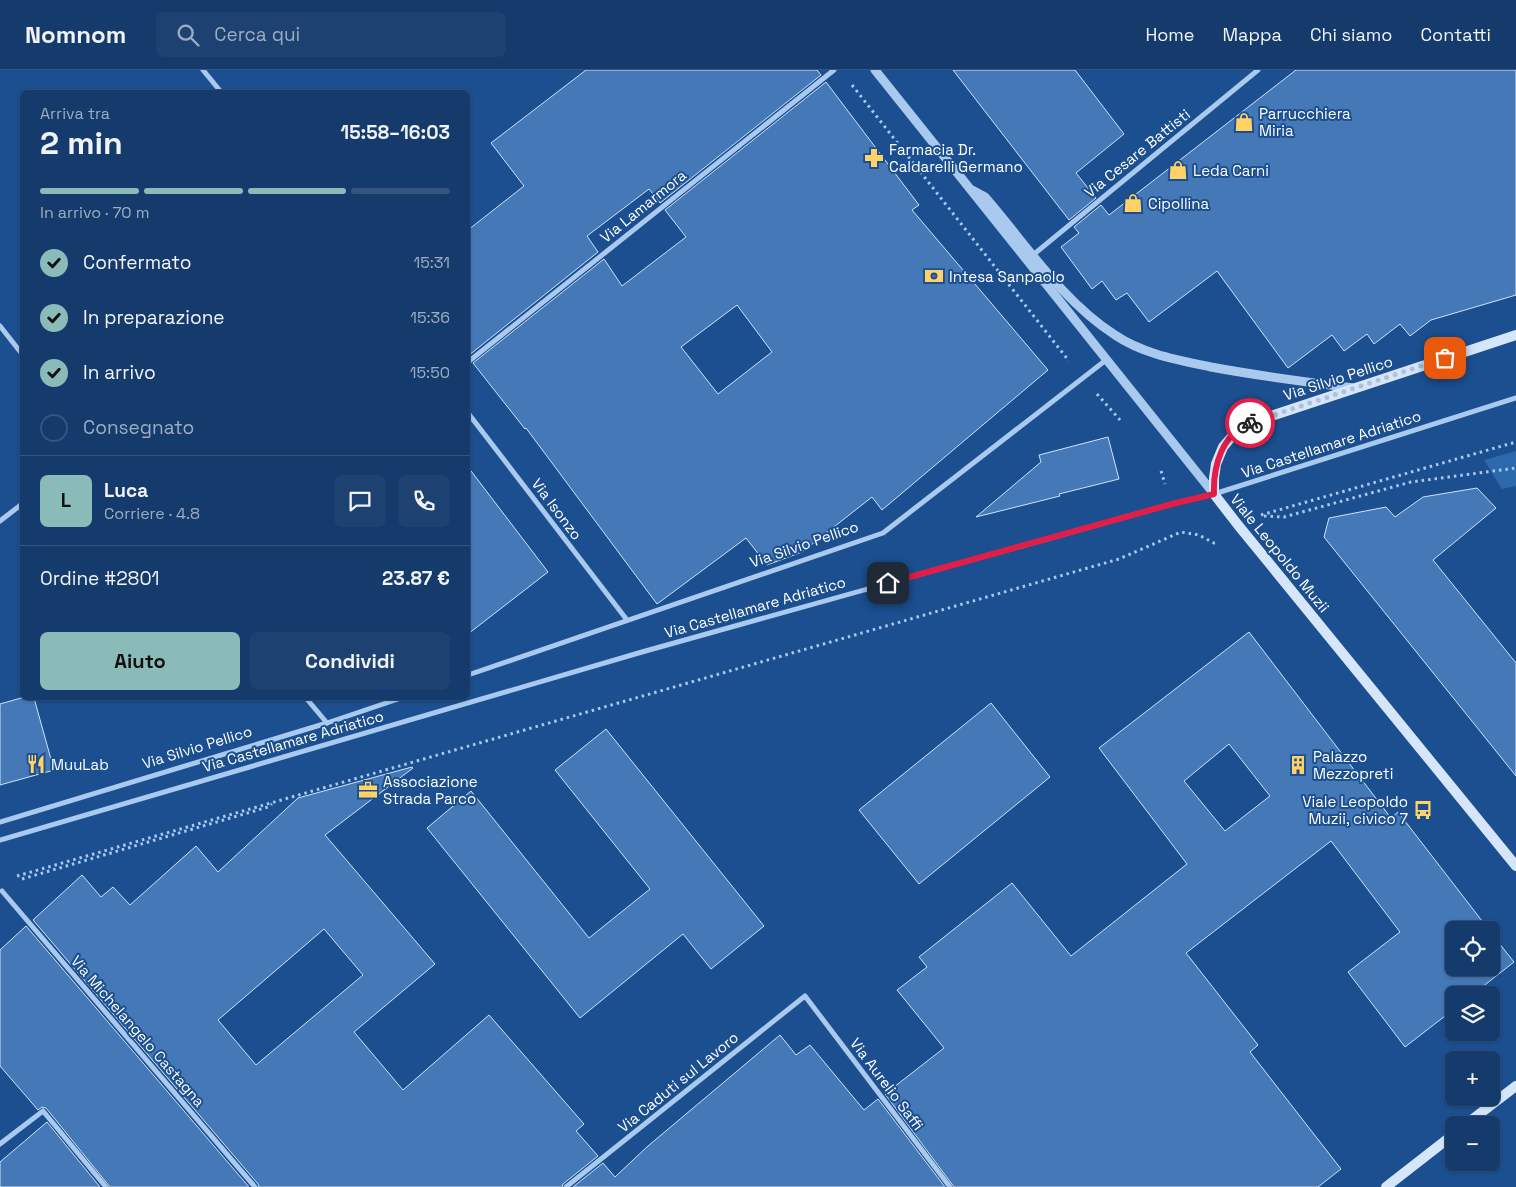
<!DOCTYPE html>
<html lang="it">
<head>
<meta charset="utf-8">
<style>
  :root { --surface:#143b6b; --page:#1d4271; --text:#f1f3f6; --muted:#9dadc1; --line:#33557e; --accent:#8bbbb9 }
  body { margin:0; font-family:"Space Grotesk",sans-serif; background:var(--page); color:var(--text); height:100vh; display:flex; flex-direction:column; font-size:19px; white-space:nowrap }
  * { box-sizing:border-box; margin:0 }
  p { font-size:16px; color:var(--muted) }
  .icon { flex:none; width:28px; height:28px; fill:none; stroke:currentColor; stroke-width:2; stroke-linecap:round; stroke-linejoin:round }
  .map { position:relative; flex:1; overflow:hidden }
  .drawer { position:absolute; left:20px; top:20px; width:450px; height:610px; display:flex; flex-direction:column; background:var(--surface); border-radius:8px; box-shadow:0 1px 4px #0004,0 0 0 1px var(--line) }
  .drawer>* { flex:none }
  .tools { position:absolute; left:1445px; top:851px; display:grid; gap:10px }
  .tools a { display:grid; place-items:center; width:55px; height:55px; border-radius:8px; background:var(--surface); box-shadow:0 1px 4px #0004,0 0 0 1px var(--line); font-size:25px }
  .pin { position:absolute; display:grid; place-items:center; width:42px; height:42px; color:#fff; margin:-21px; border-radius:10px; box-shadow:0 2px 8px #0006 }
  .courier { position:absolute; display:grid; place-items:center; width:50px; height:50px; margin:-25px; border:4px solid #e11d48; border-radius:50%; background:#fff; color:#222; box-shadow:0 1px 6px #0007 }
  .overview em { font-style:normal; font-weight:600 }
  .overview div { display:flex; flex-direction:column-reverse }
  .overview { display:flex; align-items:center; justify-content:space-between; height:85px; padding:0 20px }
  h1 { font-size:32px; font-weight:600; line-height:38px }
  .bar { display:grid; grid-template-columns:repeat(4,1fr); gap:8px 5px; align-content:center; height:60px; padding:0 20px }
  .bar i { height:6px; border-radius:4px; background:var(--line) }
  .bar .active { background:var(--accent) }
  .bar p { grid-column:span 4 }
  .line { display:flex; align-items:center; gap:12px; padding:0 20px; border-top:1px solid var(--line) }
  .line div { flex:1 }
  .round { display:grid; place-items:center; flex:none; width:52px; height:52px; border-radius:8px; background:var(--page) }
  ol { padding:0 20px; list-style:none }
  li { display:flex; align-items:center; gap:15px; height:55px }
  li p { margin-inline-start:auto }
  li .icon { padding:5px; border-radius:50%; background:var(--accent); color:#111; stroke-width:4 }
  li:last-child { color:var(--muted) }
  li i { width:28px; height:28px; border:2px solid var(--line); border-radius:50% }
  .button { display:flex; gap:10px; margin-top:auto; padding:10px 20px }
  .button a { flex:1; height:58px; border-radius:8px; background:var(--accent); color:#111; font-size:20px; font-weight:600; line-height:58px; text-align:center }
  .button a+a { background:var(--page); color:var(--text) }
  header { display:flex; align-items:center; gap:30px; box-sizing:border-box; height:70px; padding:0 25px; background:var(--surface); border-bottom:1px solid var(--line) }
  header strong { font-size:24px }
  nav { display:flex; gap:28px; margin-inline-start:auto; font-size:18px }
  .search { width:350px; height:45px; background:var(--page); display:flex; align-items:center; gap:12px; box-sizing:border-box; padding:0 18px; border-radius:8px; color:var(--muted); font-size:19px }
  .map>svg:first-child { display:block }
  .green { fill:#2e69ad }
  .building { fill:#4478b7; stroke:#cfe3fa; fill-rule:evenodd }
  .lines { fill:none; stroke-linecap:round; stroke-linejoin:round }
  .path { stroke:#a9c9ee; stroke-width:3; stroke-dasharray:2.5 4; stroke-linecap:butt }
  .minor { stroke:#a9c9ee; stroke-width:5 }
  .tertiary { stroke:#a9c9ee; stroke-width:9 }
  .secondary { stroke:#d6e6fa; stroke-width:10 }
  .done { stroke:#afc1d8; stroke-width:5; stroke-dasharray:0 9 }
  .route { stroke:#e11d48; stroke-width:6 }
  .labels { text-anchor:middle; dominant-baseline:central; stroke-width:4; stroke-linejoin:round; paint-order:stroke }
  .poi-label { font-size:15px; fill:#fff; stroke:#1b4f8f; text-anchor:start }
  .street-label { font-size:15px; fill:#fff; stroke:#1b4f8f }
</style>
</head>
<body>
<header>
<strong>Nomnom</strong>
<div class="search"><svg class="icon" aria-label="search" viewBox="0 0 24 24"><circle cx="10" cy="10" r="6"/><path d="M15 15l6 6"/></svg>Cerca qui</div>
<nav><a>Home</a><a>Mappa</a><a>Chi siamo</a><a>Contatti</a></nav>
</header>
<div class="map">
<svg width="1516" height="1117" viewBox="0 0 1516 1117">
  <rect width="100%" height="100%" fill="#1b4f8f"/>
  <path class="green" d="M1516 381V416L1502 419 1484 390Z"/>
  <g class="building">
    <path d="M586 0H817L821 5 660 133 649 119 587 166 598 182 468 286V160L524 116 491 73Z"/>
    <path d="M953 0H1075L1124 64 1076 103 1096 128 1069 150Z"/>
    <path d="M1296 0H1516V225L1431 250 1410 266 1400 254 1374 274 1367 264 1344 281 1332 265 1288 298 1217 201 1149 252 1127 223 1116 230 1102 211 1092 219 1061 177 1079 163 1074 157 1101 135 1109 145Z"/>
    <path d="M826 12 919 135 912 140 1048 300 882 440 872 427 802 482 767 495 746 468 657 534 526 358 525 359 473 293 604 189 622 216 686 167 665 140ZM737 235 772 282 718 324 681 277Z"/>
    <path d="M1108 367 1119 409 1059 424 1060 426 976 447 1041 392 1039 385Z"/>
    <path d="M468 397 548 502 468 564Z"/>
    <path d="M1477 418 1496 438 1433 490 1516 593V706L1324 467 1329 448 1386 437 1395 447 1423 427Z"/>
    <path d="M1249 562 1391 748 1398 742 1489 860H1454V898H1491V863L1514 892 1472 925H1454V939L1405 977 1348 902 1400 862 1331 771 1186 883 1258 975 1250 982 1341 1099 1318 1117H954L885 1024 944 978 897 920 927 897 919 887 1012 813 1071 886 1187 794 1099 678ZM1229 674 1270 726 1225 761 1184 711Z"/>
    <path d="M21 628H34L54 700 0 715V634Z"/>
    <path d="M991 633 1050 707 919 814 859 740Z"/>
    <path d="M606 659 764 856 711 899 683 864 580 948 427 758 471 721 589 868 650 819 555 700Z"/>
    <path d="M412 697 413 698 325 765 435 894 354 962 403 1020 489 945 584 1054 576 1061 598 1086 563 1114 562 1117H259L258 1114 33 850 82 805 101 827 113 817 130 835 196 776 218 802 298 728ZM324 859 363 905 256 995 218 950Z"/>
    <path d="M26 856 249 1117H110L46 1038 42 1037 38 1040 0 996V880Z"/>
    <path d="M780 965 796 985 810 975 864 1040 878 1029 945 1117H573L603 1093 615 1107 648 1076Z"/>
    <path d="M47 1052 100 1117H0V1092Z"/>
  </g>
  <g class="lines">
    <g class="path">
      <path d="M852 15 1069 291"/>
      <path d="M1097 324 1120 350"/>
      <path d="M1161 401 1165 414"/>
      <path d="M1261 445 1516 372"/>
      <path d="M1264 446 1284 447 1411 412 1516 398"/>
      <path d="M17 806 1119 489 1181 462 1199 465 1214 473 1218 472"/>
      <path d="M22 809 268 737 272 734"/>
    </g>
    <g class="minor">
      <path d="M203 0 221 22"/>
      <path d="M1033 185 1258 0"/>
      <path d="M0 256 22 284"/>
      <path d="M468 292 834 0"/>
      <path d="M468 343 627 550"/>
      <path d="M0 451 22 434"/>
      <path d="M468 605 883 463 1106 290"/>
      <path d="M306 628 327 653"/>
      <path d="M0 752 327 653 401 628"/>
      <path d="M0 770 642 582 1172 434 1214 424 1516 328"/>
      <path d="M2 821 255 1117"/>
      <path d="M0 1074 43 1041 106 1117"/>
      <path d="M566 1117 805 926 950 1117"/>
    </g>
    <g class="tertiary">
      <path d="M875 0 1214 424"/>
      <path d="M972 120 985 127C1025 173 1062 231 1115 265 1143 284 1178 290 1211 297 1259 306 1306 312 1354 318"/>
    </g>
    <g class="secondary">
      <path d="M1516 265 1247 354 1235 363 1223 377 1216 394 1214 408V424L1238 455 1516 796"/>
      <path d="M1465 1055 1516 1016"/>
      <path d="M1386 1117 1454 1064"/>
    </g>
  </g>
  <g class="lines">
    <path class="done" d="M1250 353 1445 288"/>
    <path class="route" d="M888 513 1172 434 1214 424C1213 396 1222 364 1250 353"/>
  </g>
  <defs>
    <g id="shop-bare" transform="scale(1.5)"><path d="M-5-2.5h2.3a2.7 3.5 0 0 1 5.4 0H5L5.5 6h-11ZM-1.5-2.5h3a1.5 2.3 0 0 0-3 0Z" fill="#ffd166" stroke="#1b4f8f" stroke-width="2.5" paint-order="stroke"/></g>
    <g id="pharmacy-bare" transform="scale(1.5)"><path d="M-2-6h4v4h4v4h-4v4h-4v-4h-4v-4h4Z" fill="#ffd166" stroke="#1b4f8f" stroke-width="2.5" paint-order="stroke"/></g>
    <g id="bank-bare" transform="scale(1.5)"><path d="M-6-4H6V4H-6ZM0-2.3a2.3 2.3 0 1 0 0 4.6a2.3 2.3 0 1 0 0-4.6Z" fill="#ffd166" stroke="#1b4f8f" stroke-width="2.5" paint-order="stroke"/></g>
    <g id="restaurant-bare" transform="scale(1.5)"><path d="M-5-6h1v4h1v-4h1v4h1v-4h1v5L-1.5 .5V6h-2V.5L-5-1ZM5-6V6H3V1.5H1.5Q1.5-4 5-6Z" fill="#ffd166" stroke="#1b4f8f" stroke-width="2.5" paint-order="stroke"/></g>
    <g id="building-bare" transform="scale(1.5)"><path d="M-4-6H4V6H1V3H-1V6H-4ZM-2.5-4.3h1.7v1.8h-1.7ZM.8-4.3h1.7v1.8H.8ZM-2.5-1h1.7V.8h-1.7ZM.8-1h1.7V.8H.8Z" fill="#ffd166" stroke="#1b4f8f" stroke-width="2.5" paint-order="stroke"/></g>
    <g id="office-bare" transform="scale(1.5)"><path d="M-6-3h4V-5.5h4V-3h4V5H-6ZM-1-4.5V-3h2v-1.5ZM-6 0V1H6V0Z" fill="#ffd166" stroke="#1b4f8f" stroke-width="2.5" paint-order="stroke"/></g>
    <g id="bus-bare" transform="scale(1.5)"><path d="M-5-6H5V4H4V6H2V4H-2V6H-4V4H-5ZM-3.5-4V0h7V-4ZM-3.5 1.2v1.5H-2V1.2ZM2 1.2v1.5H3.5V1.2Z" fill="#ffd166" stroke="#1b4f8f" stroke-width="2.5" paint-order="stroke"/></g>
  </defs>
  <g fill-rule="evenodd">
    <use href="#shop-bare" x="1244" y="52"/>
    <use href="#pharmacy-bare" x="874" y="88"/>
    <use href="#shop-bare" x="1178" y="100"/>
    <use href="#shop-bare" x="1133" y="133"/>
    <use href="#bank-bare" x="934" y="206"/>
    <use href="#restaurant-bare" x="36" y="694"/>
    <use href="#building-bare" x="1298" y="695"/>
    <use href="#office-bare" x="368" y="720"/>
    <use href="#bus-bare" x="1423" y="740"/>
  </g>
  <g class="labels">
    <g class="poi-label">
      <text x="1259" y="43">Parrucchiera<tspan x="1259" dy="17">Miria</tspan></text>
      <text x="889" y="79">Farmacia Dr.<tspan x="889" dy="17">Caldarelli Germano</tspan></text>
      <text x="1193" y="100">Leda Carni</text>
      <text x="1148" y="133">Cipollina</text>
      <text x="949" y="206">Intesa Sanpaolo</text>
      <text x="1313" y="686">Palazzo<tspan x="1313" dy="17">Mezzopreti</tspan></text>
      <text x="51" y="694">MuuLab</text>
      <text x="383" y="711">Associazione<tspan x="383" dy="17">Strada Parco</tspan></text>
      <text x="1408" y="731" text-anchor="end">Viale Leopoldo<tspan x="1408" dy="17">Muzii, civico 7</tspan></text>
    </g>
    <g class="street-label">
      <text transform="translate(1137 83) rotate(-39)">Via Cesare Battisti</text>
      <text transform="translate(643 136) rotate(-39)">Via Lamarmora</text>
      <text transform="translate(1338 308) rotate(-18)">Via Silvio Pellico</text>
      <text transform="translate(1331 374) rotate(-18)">Via Castellamare Adriatico</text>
      <text transform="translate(557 439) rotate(53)">Via Isonzo</text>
      <text transform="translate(804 474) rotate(-19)">Via Silvio Pellico</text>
      <text transform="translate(1280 483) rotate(51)">Viale Leopoldo Muzii</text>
      <text transform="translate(755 537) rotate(-16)">Via Castellamare Adriatico</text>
      <text transform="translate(293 671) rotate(-16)">Via Castellamare Adriatico</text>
      <text transform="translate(197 677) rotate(-17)">Via Silvio Pellico</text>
      <text transform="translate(138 961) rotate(49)">Via Michelangelo Castagna</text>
      <text transform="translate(678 1012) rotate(-39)">Via Caduti sul Lavoro</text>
      <text transform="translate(887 1014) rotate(53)">Via Aurelio Saffi</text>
    </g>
  </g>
</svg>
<div class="tools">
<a><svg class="icon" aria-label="locate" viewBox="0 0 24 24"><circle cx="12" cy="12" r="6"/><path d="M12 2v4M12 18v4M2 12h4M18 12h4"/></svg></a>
<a><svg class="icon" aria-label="layers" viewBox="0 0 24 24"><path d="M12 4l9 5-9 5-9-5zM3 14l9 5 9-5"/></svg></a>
<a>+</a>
<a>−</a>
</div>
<div class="pin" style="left:1445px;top:288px;background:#ea580c"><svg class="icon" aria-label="bag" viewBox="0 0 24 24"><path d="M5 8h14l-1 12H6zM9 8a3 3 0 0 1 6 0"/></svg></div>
<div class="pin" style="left:888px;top:513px;background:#1f2937"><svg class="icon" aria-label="home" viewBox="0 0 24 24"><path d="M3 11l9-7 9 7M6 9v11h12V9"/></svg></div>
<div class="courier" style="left:1250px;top:353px"><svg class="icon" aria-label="bike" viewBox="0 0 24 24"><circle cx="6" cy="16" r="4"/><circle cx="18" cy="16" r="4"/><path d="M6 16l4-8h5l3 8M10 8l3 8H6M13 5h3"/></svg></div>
<section class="drawer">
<div class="overview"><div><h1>2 min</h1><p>Arriva tra</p></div><em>15:58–16:03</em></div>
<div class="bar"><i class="active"></i><i class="active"></i><i class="active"></i><i></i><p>In arrivo · 70 m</p></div>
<ol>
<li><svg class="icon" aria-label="check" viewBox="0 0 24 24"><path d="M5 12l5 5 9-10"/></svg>Confermato<p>15:31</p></li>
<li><svg class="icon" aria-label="check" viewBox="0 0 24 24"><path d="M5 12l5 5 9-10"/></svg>In preparazione<p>15:36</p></li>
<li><svg class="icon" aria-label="check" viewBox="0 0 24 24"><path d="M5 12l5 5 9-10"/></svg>In arrivo<p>15:50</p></li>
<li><i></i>Consegnato</li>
</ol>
<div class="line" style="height:90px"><b class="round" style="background:var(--accent);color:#111">L</b><div><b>Luca</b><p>Corriere · 4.8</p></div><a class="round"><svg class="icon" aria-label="chat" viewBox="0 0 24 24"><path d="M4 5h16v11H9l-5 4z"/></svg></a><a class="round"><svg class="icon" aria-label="phone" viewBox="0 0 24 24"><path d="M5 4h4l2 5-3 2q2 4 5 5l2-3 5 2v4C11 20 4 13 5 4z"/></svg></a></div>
<div class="line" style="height:65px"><div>Ordine #2801</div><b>23.87 €</b></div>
<div class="button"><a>Aiuto</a><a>Condividi</a></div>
</section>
</div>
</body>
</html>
